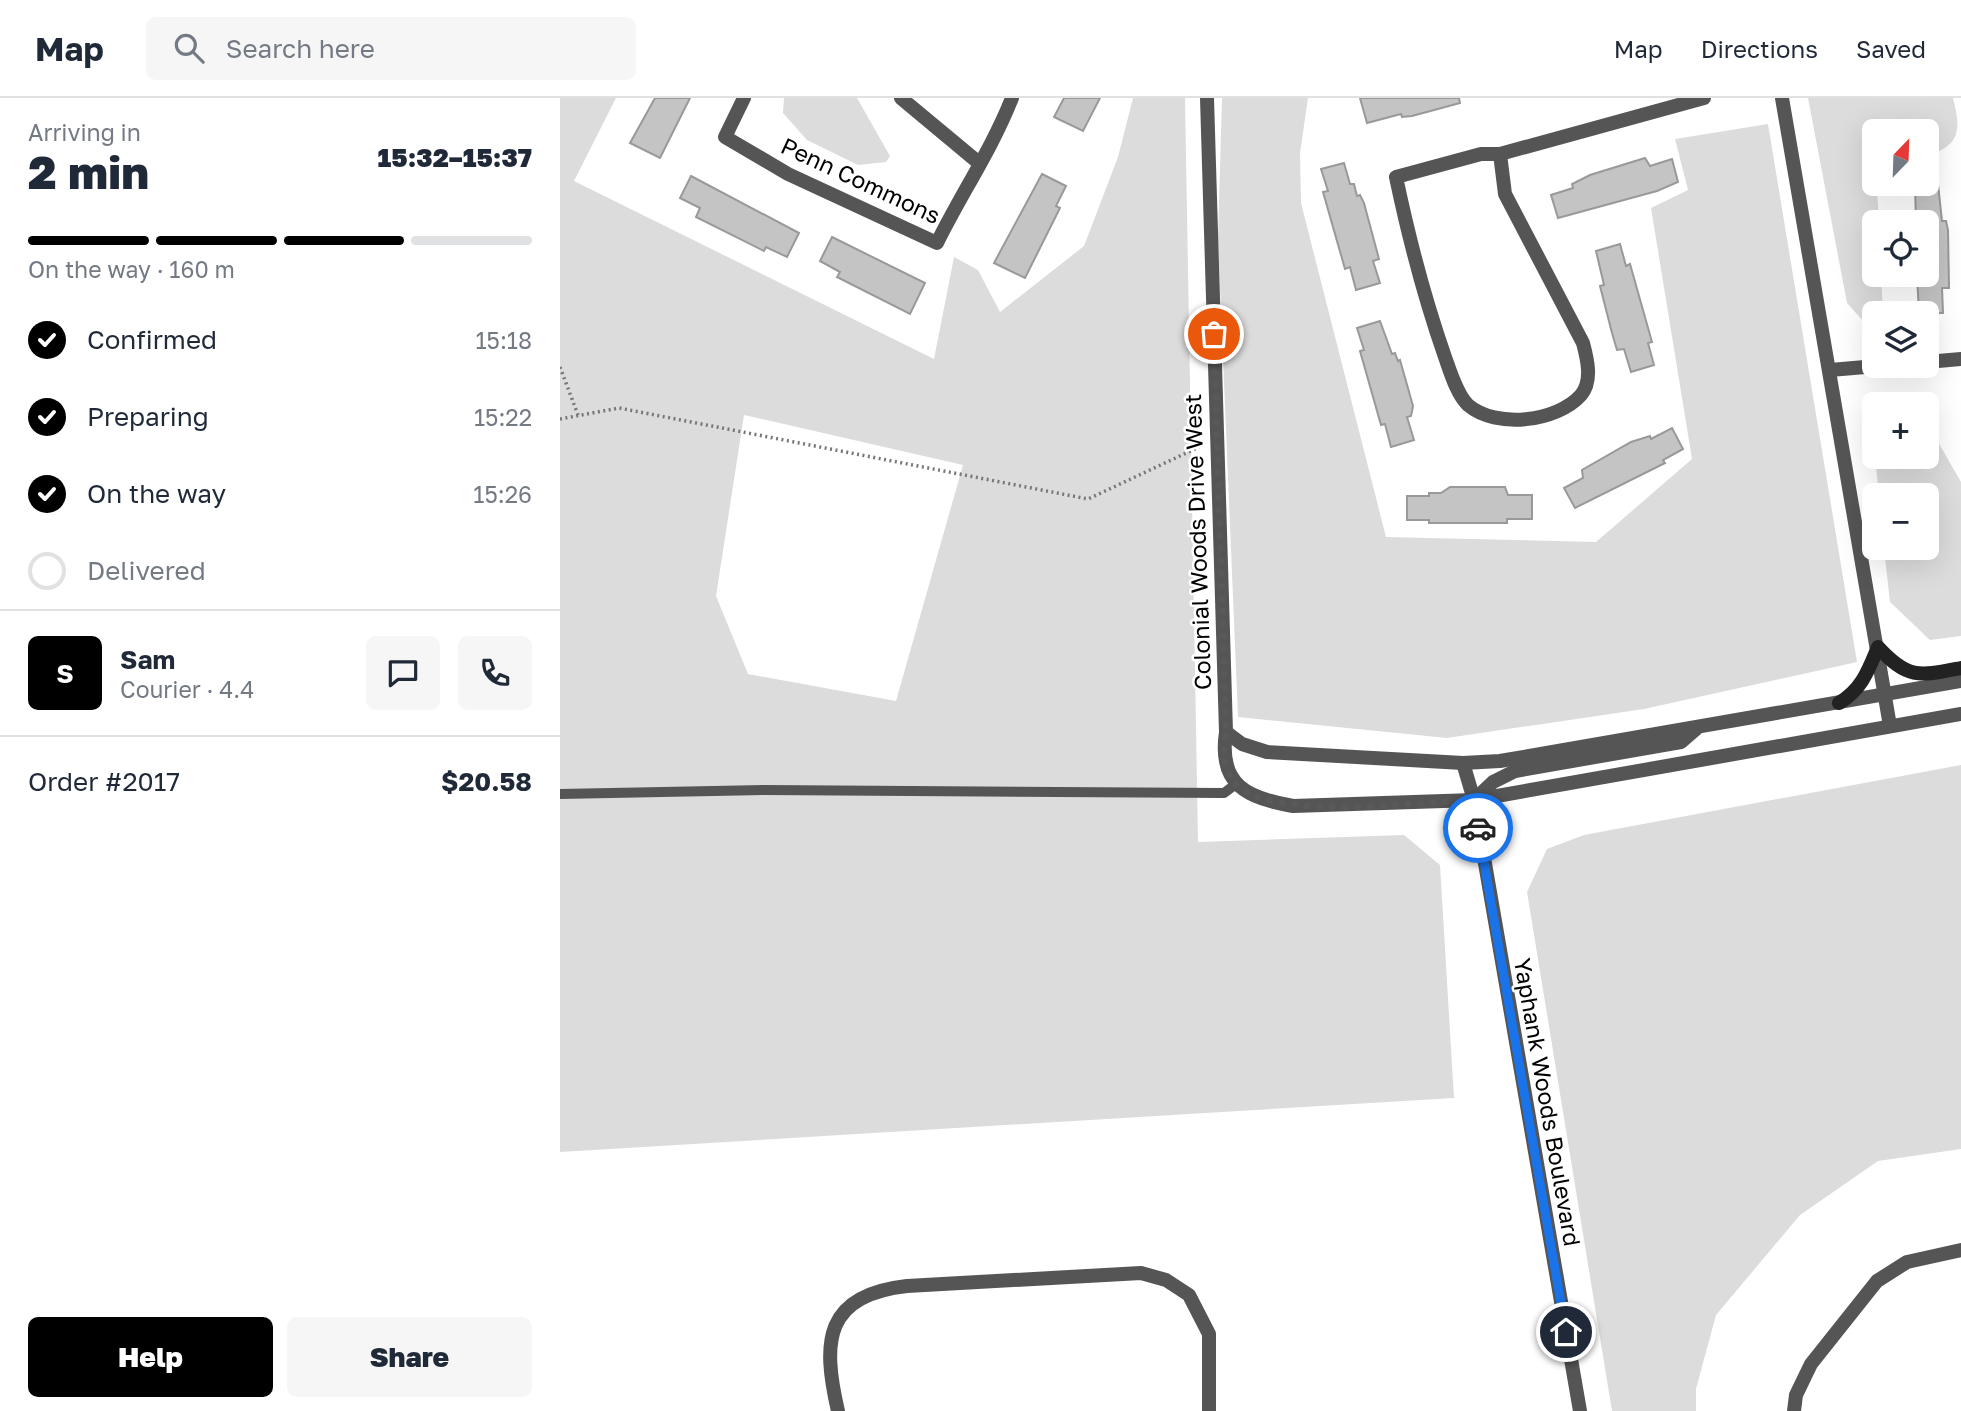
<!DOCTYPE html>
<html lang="en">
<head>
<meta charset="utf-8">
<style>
  :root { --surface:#fff; --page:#f6f6f7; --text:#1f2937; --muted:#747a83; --line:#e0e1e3; --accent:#000 }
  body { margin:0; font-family:"Golos Text",sans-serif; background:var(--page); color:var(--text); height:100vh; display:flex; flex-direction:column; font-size:26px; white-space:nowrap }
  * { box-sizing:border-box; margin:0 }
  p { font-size:23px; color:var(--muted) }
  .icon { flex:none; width:38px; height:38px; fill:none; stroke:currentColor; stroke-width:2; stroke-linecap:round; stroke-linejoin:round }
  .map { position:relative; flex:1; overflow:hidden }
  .sheet { display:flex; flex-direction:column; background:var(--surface); width:560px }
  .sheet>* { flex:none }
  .needle { width:46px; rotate:23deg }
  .fabs { position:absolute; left:1302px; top:21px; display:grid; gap:14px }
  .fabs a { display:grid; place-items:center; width:77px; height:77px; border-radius:10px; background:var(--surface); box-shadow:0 7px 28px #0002; font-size:35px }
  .pin { position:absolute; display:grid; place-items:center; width:60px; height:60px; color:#fff; margin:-30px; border:4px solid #fff; border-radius:50%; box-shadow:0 2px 7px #0007 }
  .courier { position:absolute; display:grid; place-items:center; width:70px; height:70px; margin:-35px; border:5px solid #1a73e8; border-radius:50%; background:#fff; color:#222; box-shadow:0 2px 9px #0007 }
  .summary em { font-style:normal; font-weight:800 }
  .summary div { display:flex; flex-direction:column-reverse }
  .summary { display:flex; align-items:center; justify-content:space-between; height:119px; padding:0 28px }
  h1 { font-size:46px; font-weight:800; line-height:52px }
  .bar { display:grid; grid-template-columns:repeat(4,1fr); gap:10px 7px; align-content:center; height:84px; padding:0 28px }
  .bar i { height:9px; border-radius:5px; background:var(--line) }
  .bar .active { background:var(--accent) }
  .bar p { grid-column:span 4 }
  .line { display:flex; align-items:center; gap:18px; padding:0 28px; border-top:2px solid var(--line) }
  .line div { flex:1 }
  .round { display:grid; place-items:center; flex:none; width:74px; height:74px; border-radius:10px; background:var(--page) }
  ol { padding:0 28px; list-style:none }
  li { display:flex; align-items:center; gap:21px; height:77px }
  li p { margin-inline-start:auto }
  li .icon { padding:7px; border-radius:50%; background:var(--accent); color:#fff; stroke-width:4 }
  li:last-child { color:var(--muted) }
  li i { width:38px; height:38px; border:4px solid var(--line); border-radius:50% }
  .button { display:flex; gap:14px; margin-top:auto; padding:14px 28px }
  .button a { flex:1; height:80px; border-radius:10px; background:var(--accent); color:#fff; font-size:28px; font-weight:800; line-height:80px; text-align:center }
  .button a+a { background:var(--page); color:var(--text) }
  header { display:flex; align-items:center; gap:42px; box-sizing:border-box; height:98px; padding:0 35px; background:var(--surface); border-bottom:2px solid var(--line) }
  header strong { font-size:33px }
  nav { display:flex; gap:38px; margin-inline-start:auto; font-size:24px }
  .search { width:490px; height:63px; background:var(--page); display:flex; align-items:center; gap:18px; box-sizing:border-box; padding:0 24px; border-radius:10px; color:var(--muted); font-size:26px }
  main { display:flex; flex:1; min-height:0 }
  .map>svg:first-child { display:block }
  .green { fill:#dcdcdc; fill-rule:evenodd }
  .building { fill:#c4c4c4; stroke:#999; stroke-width:2 }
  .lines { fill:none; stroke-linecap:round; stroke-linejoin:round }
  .path { stroke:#777; stroke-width:3.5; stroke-dasharray:2 3.5; stroke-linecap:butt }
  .lane { stroke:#555; stroke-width:10 }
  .street { stroke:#555; stroke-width:14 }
  .secondary { stroke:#222; stroke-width:14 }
  .done { stroke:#595959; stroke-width:7; stroke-dasharray:0 12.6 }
  .route { stroke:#1a73e8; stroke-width:9 }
  .labels { text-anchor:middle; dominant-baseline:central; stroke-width:5; stroke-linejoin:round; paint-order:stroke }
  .street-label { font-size:23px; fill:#000; stroke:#fff }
</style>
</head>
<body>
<header>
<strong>Map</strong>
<div class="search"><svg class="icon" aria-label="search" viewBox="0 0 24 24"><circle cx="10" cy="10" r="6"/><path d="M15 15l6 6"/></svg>Search here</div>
<nav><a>Map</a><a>Directions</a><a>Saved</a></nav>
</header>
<main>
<section class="sheet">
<div class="summary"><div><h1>2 min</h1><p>Arriving in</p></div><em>15:32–15:37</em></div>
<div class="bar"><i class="active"></i><i class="active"></i><i class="active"></i><i></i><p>On the way · 160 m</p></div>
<ol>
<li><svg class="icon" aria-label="check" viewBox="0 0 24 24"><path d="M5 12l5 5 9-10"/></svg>Confirmed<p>15:18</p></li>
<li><svg class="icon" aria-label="check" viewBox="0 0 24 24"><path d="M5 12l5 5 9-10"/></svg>Preparing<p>15:22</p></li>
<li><svg class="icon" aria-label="check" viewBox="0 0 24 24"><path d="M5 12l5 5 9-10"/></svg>On the way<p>15:26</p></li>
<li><i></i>Delivered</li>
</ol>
<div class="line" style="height:126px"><b class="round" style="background:var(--accent);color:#fff">S</b><div><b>Sam</b><p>Courier · 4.4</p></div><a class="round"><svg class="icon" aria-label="chat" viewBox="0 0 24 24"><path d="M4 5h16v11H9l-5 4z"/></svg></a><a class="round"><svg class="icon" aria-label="phone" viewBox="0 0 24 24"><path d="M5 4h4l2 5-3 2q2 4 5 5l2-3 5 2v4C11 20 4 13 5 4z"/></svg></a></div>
<div class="line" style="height:91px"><div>Order #2017</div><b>$20.58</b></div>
<div class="button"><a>Help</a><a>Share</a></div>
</section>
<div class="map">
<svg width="1401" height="1313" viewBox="0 0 1401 1313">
  <rect width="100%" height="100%" fill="#fff"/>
  <g class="green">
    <path d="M0 0H56L14 83 374 261 394 159 418 172 440 214 524 148 558 59 573 0H625L638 744 844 737 880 767 894 1000 0 1054ZM184 317 403 367 336 603 188 576 156 498Z"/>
    <path d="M224 0H297L330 58 326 64 298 67 247 42 223 15Z"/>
    <path d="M662 0H748L740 55 741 105 826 439 1036 444 1132 361 1091 110 1128 92 1115 41 1208 26 1297 564 1084 611 887 640 678 619 658 140Z"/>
    <path d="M1248 0H1393C1401 32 1401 47 1367 58V33H1314V86H1322L1317 91 1319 124H1314V177H1321L1323 214 1314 215V219L1304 224 1287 205Z"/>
    <path d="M1367 325 1401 384V538L1370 542 1330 504 1324 450H1367V397H1319L1315 359H1367Z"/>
    <path d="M1401 667V1051L1318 1063 1240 1117 1156 1217 1136 1291V1313H1052L967 794 987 751 1024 737Z"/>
  </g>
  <g class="building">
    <path d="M95 0H130L100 60 70 45Z"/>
    <path d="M504 0H540L523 33 494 19Z"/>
    <path d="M800 0H899L900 5 852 18 842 19 841 16 807 25Z"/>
    <path d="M1085 60 1090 68 1112 61 1118 84 1097 93 998 120 991 97 1013 90 1012 86 1030 77Z"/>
    <path d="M784 65 790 86H794L797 98 800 97 804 105 819 161 813 163 820 185 796 192 790 169 785 171 763 94 768 93 761 71Z"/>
    <path d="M482 76 506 88 496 108 500 110 465 180 434 165Z"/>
    <path d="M131 78 239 135 227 159 206 149 204 153 136 119 140 110 120 100Z"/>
    <path d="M1378 86 1382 123H1386L1388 132 1389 190H1382L1383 215H1359L1357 177H1367V124H1356L1355 87Z"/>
    <path d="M272 139 365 185 350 216 277 179 280 174 260 163Z"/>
    <path d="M1060 146 1066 168 1070 166 1092 244 1088 245 1094 267 1071 274 1064 251 1057 252 1052 235 1040 188 1044 187 1036 153Z"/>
    <path d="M820 223 832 256 835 255 838 263 840 262 853 308 851 318 847 319 854 342 831 349 825 326 821 327 800 253 804 252 797 230Z"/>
    <path d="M1112 330 1123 351 1103 362 1105 365 1015 410 1004 390 1023 380 1022 372 1071 344 1090 338 1091 341Z"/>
    <path d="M890 389H945L948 397H972V421H947V425H869V422H847V398H869V395H881Z"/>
  </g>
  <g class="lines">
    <g class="path">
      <path d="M0 269 18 317"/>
      <path d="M0 321 59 310 528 401 639 349"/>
    </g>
    <path class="lane" d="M0 696 205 692 664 695 676 686"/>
    <g class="street">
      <path d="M184 0 165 39 228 76 377 145C401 96 432 51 452 0"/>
      <path d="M341 0 419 65"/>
      <path d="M647 0 666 634C658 687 687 700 733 708L914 702 1401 616"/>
      <path d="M1222 0 1330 628"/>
      <path d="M940 56 945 96 1023 245C1027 260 1033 283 1021 297 997 324 936 331 908 307 897 297 890 273 885 259 864 199 849 141 836 79L921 56H940L1144 0"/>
      <path d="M1367 264 1401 261"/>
      <path d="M1270 272 1317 268"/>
      <path d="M666 634 682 646 707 654 903 665 940 663 1401 583"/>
      <path d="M903 665 914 702 1020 1313"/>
      <path d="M914 702 933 684 955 673 1121 644 1136 631"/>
      <path d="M278 1313C262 1244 264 1197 347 1188L581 1175 606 1182 629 1197 649 1236V1313"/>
      <path d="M1234 1313 1236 1297 1251 1266 1317 1183 1347 1164 1401 1152"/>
    </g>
    <path class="secondary" d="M1279 605C1302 591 1308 573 1318 549 1348 582 1360 578 1401 570"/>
  </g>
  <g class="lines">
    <path class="done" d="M654 236 666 634C663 653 662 670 675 685 710 724 863 704 914 702L918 730"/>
    <path class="route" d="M918 730 1006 1234"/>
  </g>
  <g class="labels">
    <g class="street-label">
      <text transform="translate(301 82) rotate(25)">Penn Commons</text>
      <text transform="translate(637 444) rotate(-92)">Colonial Woods Drive West</text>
      <text transform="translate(988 1004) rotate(80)">Yaphank Woods Boulevard</text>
    </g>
  </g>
</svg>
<div class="fabs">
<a><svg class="needle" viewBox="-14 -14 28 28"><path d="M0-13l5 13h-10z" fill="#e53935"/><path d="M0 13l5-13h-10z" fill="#747a83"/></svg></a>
<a><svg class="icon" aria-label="locate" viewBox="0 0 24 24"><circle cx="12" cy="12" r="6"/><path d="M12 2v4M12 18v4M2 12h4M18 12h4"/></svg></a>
<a><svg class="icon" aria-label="layers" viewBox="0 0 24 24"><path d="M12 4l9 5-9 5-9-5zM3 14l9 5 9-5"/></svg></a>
<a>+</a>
<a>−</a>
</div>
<div class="pin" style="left:654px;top:236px;background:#ea580c"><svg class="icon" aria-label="bag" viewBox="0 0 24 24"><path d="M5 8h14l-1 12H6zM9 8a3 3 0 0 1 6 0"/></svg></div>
<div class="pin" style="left:1006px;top:1234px;background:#1f2937"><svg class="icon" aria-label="home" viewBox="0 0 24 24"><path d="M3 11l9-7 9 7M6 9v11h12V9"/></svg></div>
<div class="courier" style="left:918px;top:730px"><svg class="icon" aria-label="car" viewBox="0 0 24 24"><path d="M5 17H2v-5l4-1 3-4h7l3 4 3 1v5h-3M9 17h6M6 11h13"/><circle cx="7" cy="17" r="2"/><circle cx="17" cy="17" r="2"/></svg></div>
</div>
</main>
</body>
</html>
